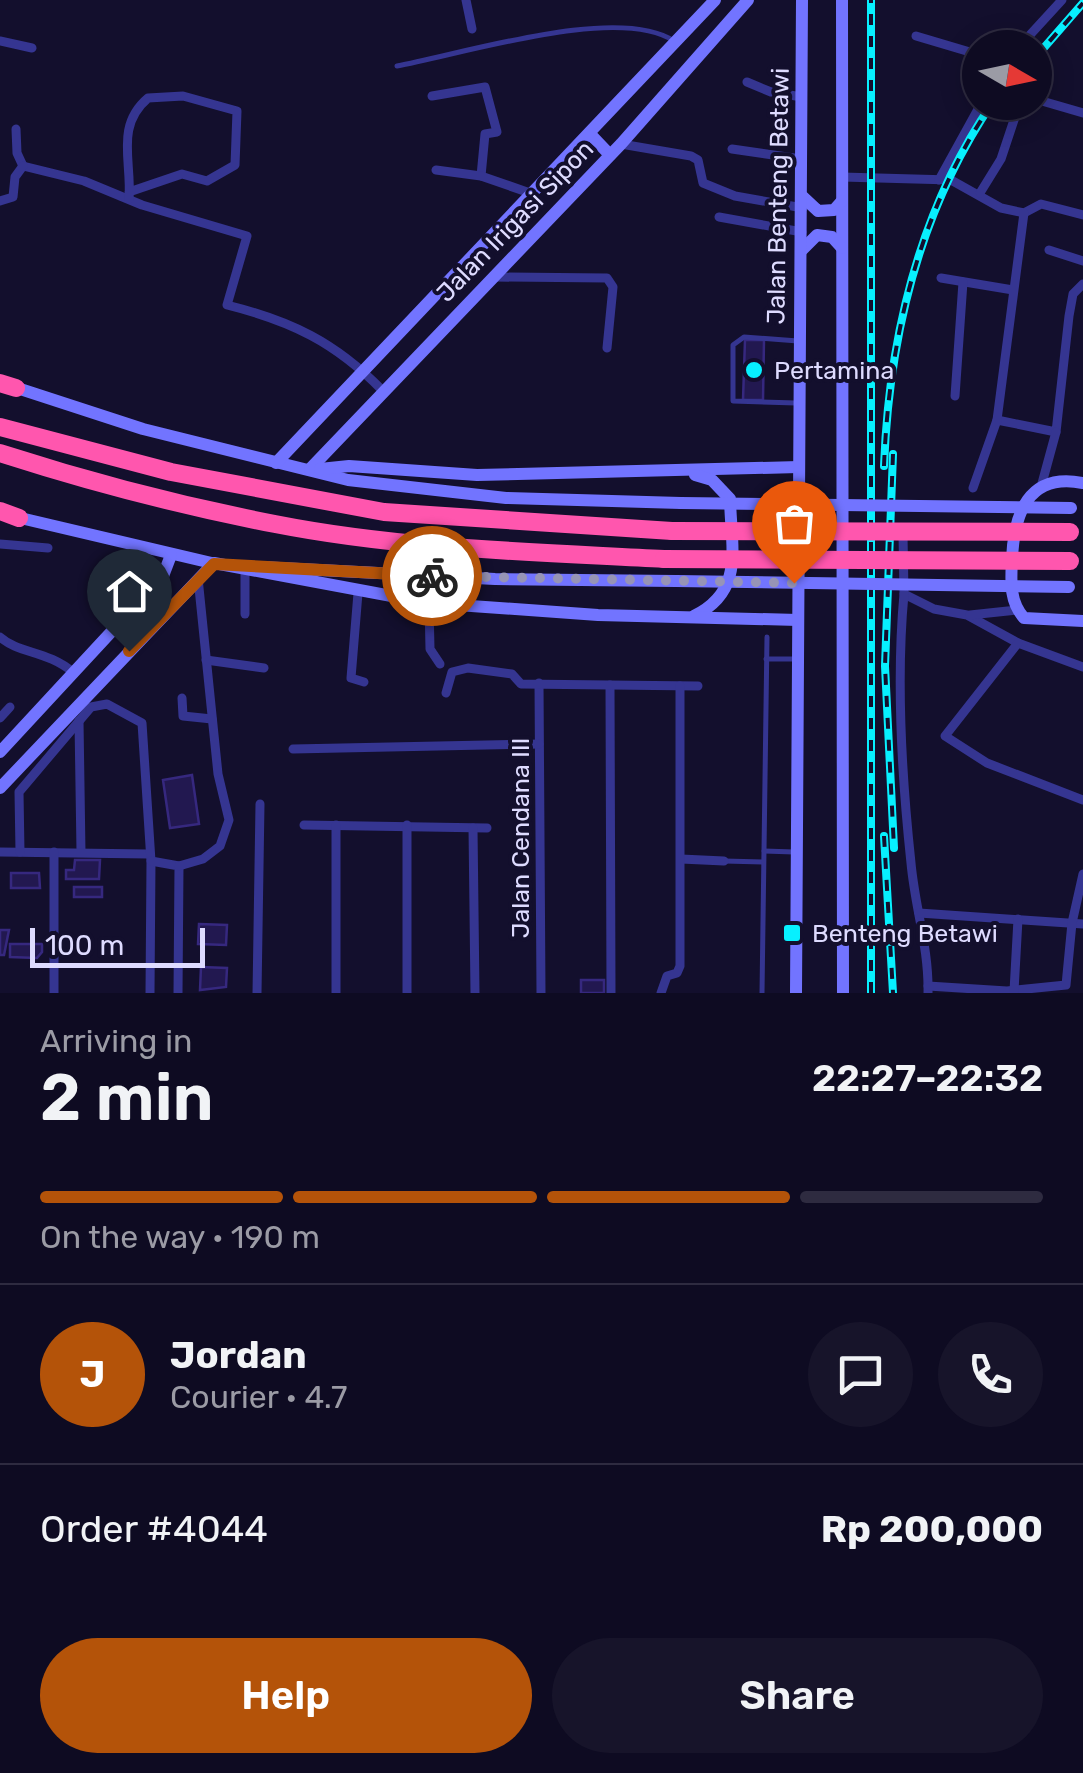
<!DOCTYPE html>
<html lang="en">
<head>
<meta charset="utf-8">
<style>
  :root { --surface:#0e0b22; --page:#17142a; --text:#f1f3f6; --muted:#9b9ba5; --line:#2e2b40; --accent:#b45309 }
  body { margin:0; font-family:Rubik,sans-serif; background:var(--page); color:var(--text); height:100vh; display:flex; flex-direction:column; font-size:38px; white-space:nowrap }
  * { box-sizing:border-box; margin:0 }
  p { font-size:32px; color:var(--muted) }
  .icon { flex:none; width:55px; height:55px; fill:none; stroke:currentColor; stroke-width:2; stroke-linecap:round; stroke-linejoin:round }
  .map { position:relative; height:993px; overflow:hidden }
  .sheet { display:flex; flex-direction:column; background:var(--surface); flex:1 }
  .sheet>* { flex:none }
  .needle { width:65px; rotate:99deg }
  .fabs { position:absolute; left:962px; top:30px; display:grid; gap:20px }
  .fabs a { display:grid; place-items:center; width:90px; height:90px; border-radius:50%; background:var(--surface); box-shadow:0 5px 25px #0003,0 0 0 2px var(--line); font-size:50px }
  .scale { position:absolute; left:30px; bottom:25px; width:175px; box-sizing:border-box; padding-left:10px; border:5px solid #dedbff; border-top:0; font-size:28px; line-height:35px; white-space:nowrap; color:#dedbff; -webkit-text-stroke:8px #130f2d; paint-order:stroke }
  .pin { position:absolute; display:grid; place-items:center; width:85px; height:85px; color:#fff; margin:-102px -42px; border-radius:50% 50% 50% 0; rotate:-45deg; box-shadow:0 0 10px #0007 }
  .pin .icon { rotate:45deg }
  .courier { position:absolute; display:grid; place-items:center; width:100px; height:100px; margin:-50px; border:8px solid #b45309; border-radius:50%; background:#fff; color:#222; box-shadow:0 2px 12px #0007 }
  .overview em { font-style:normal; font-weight:600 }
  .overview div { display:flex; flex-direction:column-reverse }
  .overview { display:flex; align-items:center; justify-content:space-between; height:170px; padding:0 40px }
  h1 { font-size:65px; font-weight:600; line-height:75px }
  .bar { display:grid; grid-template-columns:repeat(4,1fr); gap:15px 10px; align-content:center; height:120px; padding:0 40px }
  .bar i { height:12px; border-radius:8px; background:var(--line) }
  .bar .current { background:var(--accent) }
  .bar p { grid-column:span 4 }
  .line { display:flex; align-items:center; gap:25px; padding:0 40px; border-top:2px solid var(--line) }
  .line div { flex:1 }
  .round { display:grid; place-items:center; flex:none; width:105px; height:105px; border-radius:52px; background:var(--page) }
  .button { display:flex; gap:20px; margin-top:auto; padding:20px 40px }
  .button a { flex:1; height:115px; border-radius:60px; background:var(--accent); color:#fff; font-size:40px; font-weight:600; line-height:115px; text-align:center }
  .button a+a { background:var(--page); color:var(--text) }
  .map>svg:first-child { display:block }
  .building { fill:#221850; stroke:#36287f; stroke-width:2.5 }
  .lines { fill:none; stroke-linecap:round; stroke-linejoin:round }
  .lane { stroke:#353591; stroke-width:5 }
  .street { stroke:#353591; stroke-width:9 }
  .secondary { stroke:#7274ff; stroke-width:12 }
  .highway { stroke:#ff56ae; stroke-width:18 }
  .rail-casing { stroke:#07f0ff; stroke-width:8 }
  .rail { stroke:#130f2d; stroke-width:4; stroke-dasharray:11; stroke-linecap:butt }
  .secondary-bridge { stroke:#7274ff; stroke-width:12 }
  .highway-bridge { stroke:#ff56ae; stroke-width:18 }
  .done { stroke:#9794b6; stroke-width:10; stroke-dasharray:0 18 }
  .route { stroke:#b45309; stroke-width:12 }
  .poi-dot { fill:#07f0ff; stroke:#130f2d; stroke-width:4 }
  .labels { text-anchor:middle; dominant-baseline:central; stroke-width:8; stroke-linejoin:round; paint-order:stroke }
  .street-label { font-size:25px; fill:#dedbff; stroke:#130f2d }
  .poi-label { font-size:25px; fill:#dedbff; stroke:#130f2d; text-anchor:start }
</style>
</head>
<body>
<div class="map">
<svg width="1083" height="993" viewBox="0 0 1083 993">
  <rect width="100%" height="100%" fill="#130f2d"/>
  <g class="building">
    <path d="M745 340H764L763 400H743Z"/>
    <path d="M192 775 199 824 170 828 163 780Z"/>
    <path d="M75 860H100L99 879H66V870H74Z"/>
    <path d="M11 873H39L40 888H11Z"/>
    <rect x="74" y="887" width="28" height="10"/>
    <path d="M199 924 227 925 226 945 198 944Z"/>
    <path d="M0 930H9L4 955H0Z"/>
    <path d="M10 944H42V952L37 958 10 957Z"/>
    <path d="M201 967 227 968 226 987 200 990Z"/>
    <rect x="581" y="980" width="23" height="13"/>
  </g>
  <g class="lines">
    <g class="lane">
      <path d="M397 66C463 54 618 4 674 41"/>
      <path d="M796 403 733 401V345L744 337 798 341"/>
      <path d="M766 659H795"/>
      <path d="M764 851 794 852"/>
      <path d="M724 861 763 862"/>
      <path d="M762 993 767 637"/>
    </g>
    <g class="street">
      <path d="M466 0 472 29"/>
      <path d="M916 36 980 55"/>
      <path d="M0 41 32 48"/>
      <path d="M1018 48 1062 0"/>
      <path d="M747 82 771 92 802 97"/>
      <path d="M432 96 485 87 497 132 485 134 481 176"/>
      <path d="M1035 99 1083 113"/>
      <path d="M16 129 17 153 23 166"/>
      <path d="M621 144 691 156 698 160 703 183 735 196 803 208"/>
      <path d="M732 149 801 159"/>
      <path d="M23 166 84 181 142 205 247 236 227 305C291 321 335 342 382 390"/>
      <path d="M436 170 481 176 530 193"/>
      <path d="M842 177 951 180 1001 208 1024 213 1041 204 1083 215"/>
      <path d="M939 180 982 102"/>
      <path d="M980 193 1001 159 1020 102"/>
      <path d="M129 199C132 161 115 126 148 98L183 96 237 111 235 165 207 181 182 174 129 192"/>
      <path d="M0 201 13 197 15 177 23 166"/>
      <path d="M719 217 802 232"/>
      <path d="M1049 250 1083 261"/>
      <path d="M494 277 607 278 613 287 607 348"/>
      <path d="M941 278 1013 290"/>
      <path d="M955 396 963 282"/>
      <path d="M997 420 1056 432 1069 316 1073 294 1083 284"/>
      <path d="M1041 487 1056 432"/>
      <path d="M973 488 997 420 1024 213"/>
      <path d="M903 534 904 594 934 609 967 615 1018 643 1083 667"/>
      <path d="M0 544 48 548"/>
      <path d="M358 593 351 678 364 682"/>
      <path d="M904 594C896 679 902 779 911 863 915 908 929 948 928 993"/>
      <path d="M429 603 430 649 440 664"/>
      <path d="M245 614V570"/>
      <path d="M970 615 1017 610"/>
      <path d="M0 637C19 654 47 650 74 673"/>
      <path d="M1018 643 945 736 987 763 1083 800"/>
      <path d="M206 660 264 668"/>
      <path d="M539 683 541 993"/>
      <path d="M610 685 611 993"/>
      <path d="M446 693 452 672 468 668 512 674 521 684 698 686"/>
      <path d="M182 698 183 716 212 719"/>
      <path d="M0 718 10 707"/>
      <path d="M79 721 81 852"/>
      <path d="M293 749 539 744"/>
      <path d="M304 825 487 828"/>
      <path d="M407 825V993"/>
      <path d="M473 828 475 993"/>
      <path d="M0 852 148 854"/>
      <path d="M20 852 19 792 91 707 107 704 142 723 151 861 150 993"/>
      <path d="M54 852V993"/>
      <path d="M681 859 724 861"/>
      <path d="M151 861 179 866 178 993"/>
      <path d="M179 866 203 859 220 846 229 820 218 774 198 578"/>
      <path d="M919 913 1083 924"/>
      <path d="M928 986 1007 991 1066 985 1072 923 1083 874"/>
      <path d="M1014 991 1018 919"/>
      <path d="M257 993 260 804"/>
      <path d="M336 993V825"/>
      <path d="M661 993 667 976 677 973 680 966V686"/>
    </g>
    <g class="secondary">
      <path d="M842 0 843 993"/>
      <path d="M590 134 610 155"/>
      <path d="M803 197 818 211 834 210 842 201"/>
      <path d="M802 250 817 235 832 237 842 248"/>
      <path d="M11 386 143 429 348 480 506 498 681 503"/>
      <path d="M276 463 715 0"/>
      <path d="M310 469 621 144 748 0"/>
      <path d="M320 469 349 466 477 475 799 467"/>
      <path d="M1083 483C1028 472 1014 514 1012 559 1011 581 1009 601 1024 618L1083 621"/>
      <path d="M12 516 216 564"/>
      <path d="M261 567 495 579 676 581"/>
      <path d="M694 616C745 591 731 548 730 499L712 480 695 475"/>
      <path d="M0 752 163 576 171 555"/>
      <path d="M0 788 214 563 429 603 598 615 798 620"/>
      <path d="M796 993 802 0"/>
    </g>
    <g class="highway">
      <path d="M0 383 16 388"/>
      <path d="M0 427 171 472 384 512 672 531"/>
      <path d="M0 453C90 482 182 506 275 524 402 549 535 552 664 559"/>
      <path d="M0 511 19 518"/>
    </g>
    <g class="rail-casing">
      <g id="rail">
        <path d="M1035 58 1083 3"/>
        <path d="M893 454 885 666 894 848"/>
        <path d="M884 466C889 337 919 210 993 102"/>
        <path d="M884 836 893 993"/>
        <path d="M871 993V0"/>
      </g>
    </g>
    <use href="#rail" class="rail"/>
    <g class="secondary-bridge">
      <path d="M681 503 1071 508"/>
      <path d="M676 581 1069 587"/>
    </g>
    <g class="highway-bridge">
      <path d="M672 531 1070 532"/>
      <path d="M664 559 1070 561"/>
    </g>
  </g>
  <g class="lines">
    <path class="done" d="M432 576 794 583"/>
    <path class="route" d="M129 651 214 564 432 576"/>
  </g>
  <g class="poi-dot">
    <circle cx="754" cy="370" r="10"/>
    <rect x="782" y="923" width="20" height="20" rx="5"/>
  </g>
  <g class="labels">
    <g class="street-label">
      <text transform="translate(778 196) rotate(-89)">Jalan Benteng Betawi</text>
      <text transform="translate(515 221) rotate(-46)">Jalan Irigasi Sipon</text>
      <text transform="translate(520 838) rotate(-90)">Jalan Cendana III</text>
    </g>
    <g class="poi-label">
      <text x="774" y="370">Pertamina</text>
      <text x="812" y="933">Benteng Betawi</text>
    </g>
  </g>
</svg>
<div class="fabs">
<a><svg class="needle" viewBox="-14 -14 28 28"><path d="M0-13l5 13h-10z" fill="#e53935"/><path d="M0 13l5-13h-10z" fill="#9b9ba5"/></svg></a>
</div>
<div class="scale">100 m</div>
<div class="pin" style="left:794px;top:583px;background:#ea580c"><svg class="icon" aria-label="bag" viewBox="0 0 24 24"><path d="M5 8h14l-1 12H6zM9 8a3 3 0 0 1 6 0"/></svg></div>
<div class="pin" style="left:129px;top:651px;background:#1f2937"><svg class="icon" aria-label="home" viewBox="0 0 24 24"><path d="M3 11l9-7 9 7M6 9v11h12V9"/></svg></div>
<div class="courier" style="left:432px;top:576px"><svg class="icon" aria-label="bike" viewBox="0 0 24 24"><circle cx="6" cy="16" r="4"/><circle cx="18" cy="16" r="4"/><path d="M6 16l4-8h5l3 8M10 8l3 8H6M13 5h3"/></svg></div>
</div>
<section class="sheet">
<div class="overview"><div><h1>2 min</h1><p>Arriving in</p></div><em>22:27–22:32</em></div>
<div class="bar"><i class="current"></i><i class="current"></i><i class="current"></i><i></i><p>On the way · 190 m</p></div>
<div class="line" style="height:180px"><b class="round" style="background:var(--accent);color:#fff">J</b><div><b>Jordan</b><p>Courier · 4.7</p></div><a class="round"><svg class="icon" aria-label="chat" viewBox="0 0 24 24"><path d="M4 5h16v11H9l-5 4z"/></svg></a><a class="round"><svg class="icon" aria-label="phone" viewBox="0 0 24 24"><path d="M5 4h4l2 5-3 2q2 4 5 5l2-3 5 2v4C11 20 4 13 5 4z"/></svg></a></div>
<div class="line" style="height:130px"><div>Order #4044</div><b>Rp 200,000</b></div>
<div class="button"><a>Help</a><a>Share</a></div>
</section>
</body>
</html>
